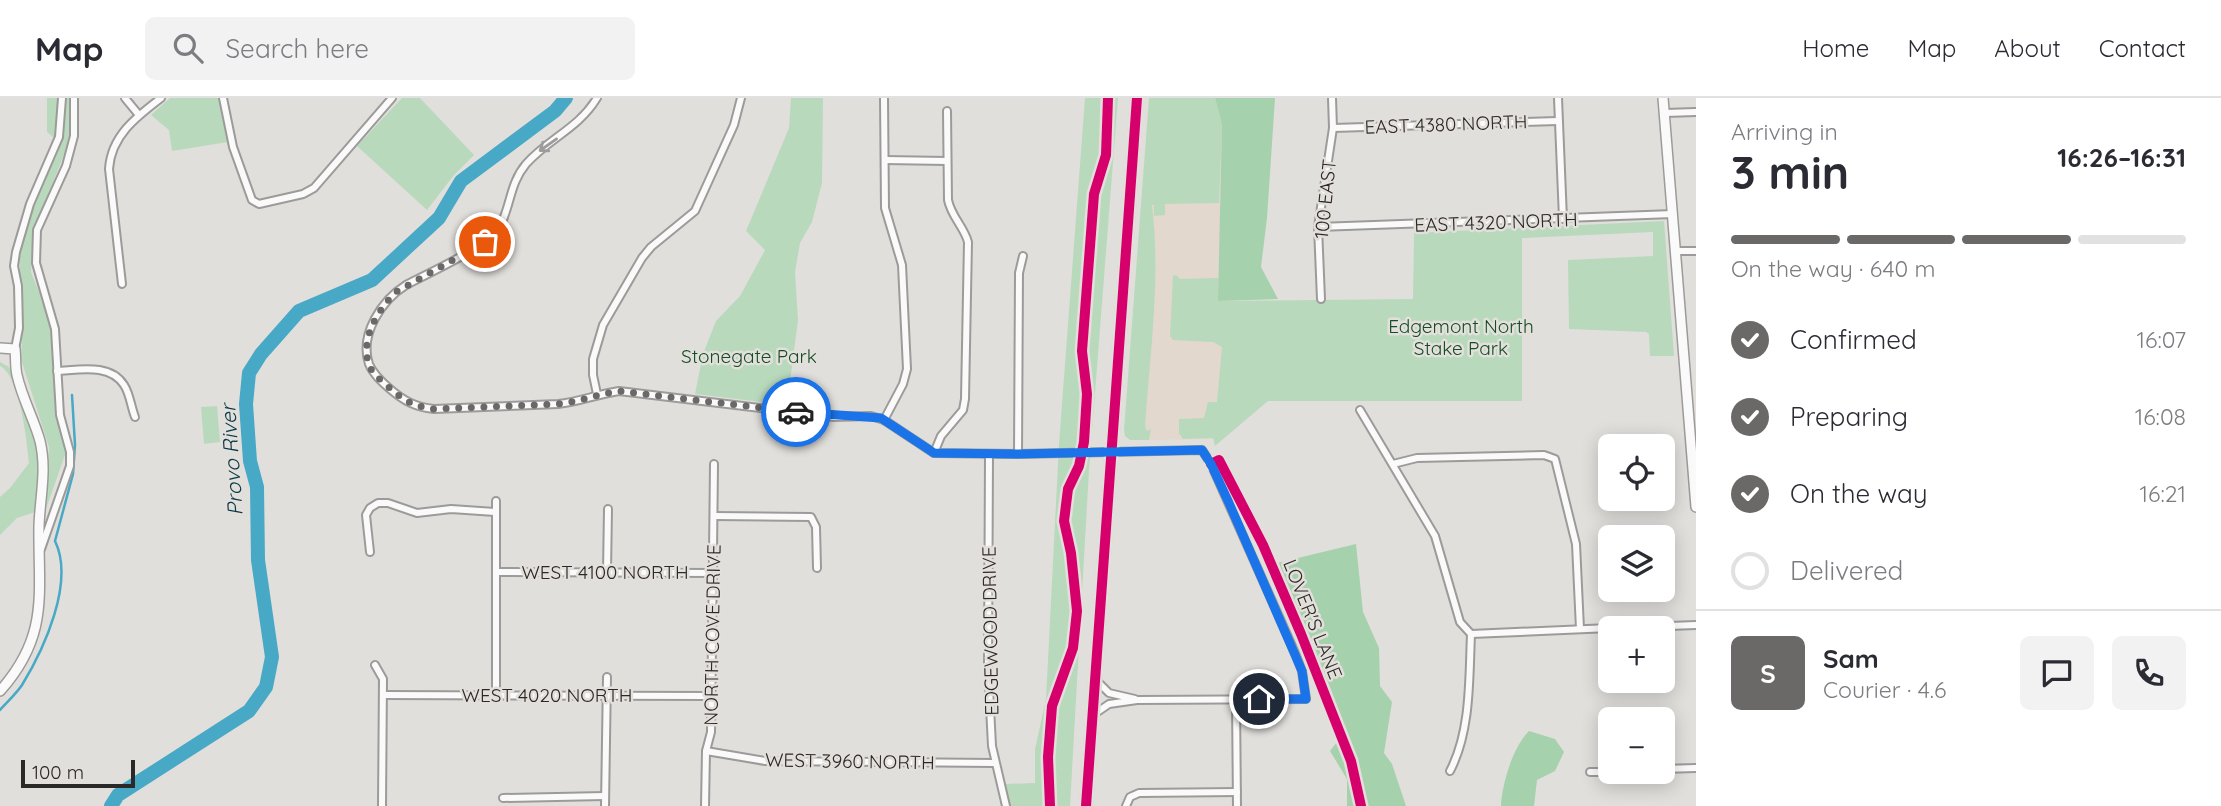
<!DOCTYPE html>
<html lang="en">
<head>
<meta charset="utf-8">
<style>
  :root { --surface:#fff; --page:#f2f2f3; --text:#2b2b33; --muted:#7c7c81; --line:#e1e1e2; --accent:#6b6967 }
  body { margin:0; font-family:Quicksand,sans-serif; background:var(--page); color:var(--text); height:100vh; display:flex; flex-direction:column; font-size:26px; white-space:nowrap }
  * { box-sizing:border-box; margin:0 }
  p { font-size:23px; color:var(--muted) }
  .icon { flex:none; width:38px; height:38px; fill:none; stroke:currentColor; stroke-width:2; stroke-linecap:round; stroke-linejoin:round }
  .map { position:relative; flex:1; overflow:hidden }
  .panel { display:flex; flex-direction:column; background:var(--surface); width:525px }
  .panel>* { flex:none }
  .buttons { position:absolute; left:1598px; top:336px; display:grid; gap:14px }
  .buttons a { display:grid; place-items:center; width:77px; height:77px; border-radius:10px; background:var(--surface); box-shadow:0 4px 18px #0003; font-size:35px }
  .scale { position:absolute; left:21px; bottom:18px; width:114px; box-sizing:border-box; padding-left:7px; border:4px solid #2b2928; border-top:0; font-size:19px; line-height:24px; white-space:nowrap; color:#2b2928; -webkit-text-stroke:5px #e3dfda; paint-order:stroke }
  .pin { position:absolute; display:grid; place-items:center; width:60px; height:60px; color:#fff; margin:-30px; border:4px solid #fff; border-radius:50%; box-shadow:0 2px 7px #0007 }
  .courier { position:absolute; display:grid; place-items:center; width:70px; height:70px; margin:-35px; border:5px solid #1a73e8; border-radius:50%; background:#fff; color:#222; box-shadow:0 2px 9px #0007 }
  .overview em { font-style:normal; font-weight:700 }
  .overview div { display:flex; flex-direction:column-reverse }
  .overview { display:flex; align-items:center; justify-content:space-between; height:119px; padding:0 35px }
  h1 { font-size:46px; font-weight:700; line-height:52px }
  .bar { display:grid; grid-template-columns:repeat(4,1fr); gap:10px 7px; align-content:center; height:84px; padding:0 35px }
  .bar i { height:9px; border-radius:5px; background:var(--line) }
  .bar .on { background:var(--accent) }
  .bar p { grid-column:span 4 }
  .line { display:flex; align-items:center; gap:18px; padding:0 35px; border-top:2px solid var(--line) }
  .line div { flex:1 }
  .round { display:grid; place-items:center; flex:none; width:74px; height:74px; border-radius:10px; background:var(--page) }
  ol { padding:0 35px; list-style:none }
  li { display:flex; align-items:center; gap:21px; height:77px }
  li p { margin-inline-start:auto }
  li .icon { padding:7px; border-radius:50%; background:var(--accent); color:#fff; stroke-width:4 }
  li:last-child { color:var(--muted) }
  li i { width:38px; height:38px; border:4px solid var(--line); border-radius:50% }
  header { display:flex; align-items:center; gap:42px; box-sizing:border-box; height:98px; padding:0 35px; background:var(--surface); border-bottom:2px solid var(--line) }
  header strong { font-size:33px }
  nav { display:flex; gap:38px; margin-inline-start:auto; font-size:24px }
  .search { width:490px; height:63px; background:var(--page); display:flex; align-items:center; gap:18px; box-sizing:border-box; padding:0 24px; border-radius:10px; color:var(--muted); font-size:26px }
  main { display:flex; flex:1; min-height:0 }
  .map>svg:first-child { display:block }
  .industrial { fill:#e2d8cd }
  .green { fill:#b9d9bd }
  .forest { fill:#a6d1ad }
  .lines { fill:none; stroke-linecap:round; stroke-linejoin:round }
  .stream { stroke:#47a9c6; stroke-width:2.5 }
  .river { stroke:#47a9c6; stroke-width:14 }
  .street-casing { stroke:#9d9b99; stroke-width:10 }
  .secondary-casing { stroke:#9d9b99; stroke-width:12 }
  .highway-casing { stroke:#aea29d; stroke-width:14 }
  .street { stroke:#fafafa; stroke-width:6 }
  .secondary { stroke:#fafafa; stroke-width:9 }
  .highway { stroke:#e2d6d3; stroke-width:10 }
  .cycleway-casing { stroke:#e3dfda; stroke-width:15 }
  .cycleway { stroke:#d6006c; stroke-width:10 }
  .oneway { stroke:#9d9c9c }
  .done { stroke:#6b6967; stroke-width:7; stroke-dasharray:0 12.6 }
  .route { stroke:#1a73e8; stroke-width:9 }
  .labels { text-anchor:middle; dominant-baseline:central; stroke-width:5; stroke-linejoin:round; paint-order:stroke }
  .street-label { font-size:19px; fill:#2b2928; stroke:#e3dfda }
  .park-label { font-size:19px; fill:#124d26; stroke:#e3dfda }
  .water-label { font-size:21px; font-style:italic; fill:#05394b; stroke:#e3dfda }
</style>
</head>
<body>
<header>
<strong>Map</strong>
<div class="search"><svg class="icon" aria-label="search" viewBox="0 0 24 24"><circle cx="10" cy="10" r="6"/><path d="M15 15l6 6"/></svg>Search here</div>
<nav><a>Home</a><a>Map</a><a>About</a><a>Contact</a></nav>
</header>
<main>
<div class="map">
<svg width="1696" height="708" viewBox="0 0 1696 708">
  <rect width="100%" height="100%" fill="#e1dfdc"/>
  <path class="industrial" d="M1222 27 1233 203 1213 341 1142 342 1152 107Z"/>
  <g class="green">
    <path d="M47 0H71V38L33 136 31 174 51 224 55 253 54 286 56 317 66 354 46 411 49 349 21 261 23 223 19 156 28 120 59 44 47 34Z"/>
    <path d="M170 0H220L228 44 172 53 169 32 151 17Z"/>
    <path d="M402 0H420L474 57 454 77 427 112 357 48Z"/>
    <path d="M791 0H823L822 85 812 124 800 145 795 174 798 222 787 307 695 296 703 256 716 223 740 198 765 152 746 133 789 30Z"/>
    <path d="M1085 0H1118L1089 372 1070 708H1010L1005 686 1035 685V651L1046 601 1059 346Z"/>
    <path d="M1149 0H1215L1222 27 1219 105 1165 106V117L1154 118V107H1152C1161 180 1150 255 1145 329L1147 333 1151 331 1149 342H1130L1125 338 1124 332Z"/>
    <path d="M1664 123 1674 258H1650L1649 236 1646 234 1569 231 1568 162 1653 158V134L1522 140V303H1268L1215 348 1213 340 1183 341 1179 335V321L1204 320 1208 304H1217L1222 249 1213 244 1173 242 1170 238 1173 178 1176 177 1180 181 1218 180 1219 203 1413 201 1414 135Z"/>
    <path d="M0 264 9 269 13 279 37 346 39 375 35 414 17 420 0 437V399L10 390 29 365C27 343 20 278 0 268Z"/>
    <path d="M217 308 220 344 204 346 201 309Z"/>
  </g>
  <g class="forest">
    <path d="M1215 0H1275L1267 120 1261 169 1278 201 1218 203 1222 27Z"/>
    <path d="M1356 446 1363 514 1379 550 1380 588 1392 604 1384 655 1392 666 1406 708H1347V681L1330 653 1344 635 1296 509 1277 465Z"/>
    <path d="M1529 633 1555 641 1564 654 1555 673 1537 682 1534 708H1501C1502 685 1513 649 1529 633Z"/>
  </g>
  <g class="lines">
    <path class="stream" d="M0 612C7 604 16 596 22 587 44 551 75 484 55 443L73 376 75 347 72 297"/>
    <path class="river" d="M111 708 118 697 249 613 266 589 272 559 258 462 257 389 250 363 246 306 249 275 261 256 299 213 372 182 439 120 461 83 555 13 566 0"/>
    <g class="street-casing">
      <g id="street">
        <path d="M125 0 139 17"/>
        <path d="M223 0 233 49 252 102 259 106 303 96 314 90 392 0"/>
        <path d="M597 0C578 31 549 40 526 66 510 85 511 106 501 126 487 150 432 173 406 187 382 202 359 236 369 266 373 276 382 284 390 291 404 303 415 309 434 311L558 306C579 304 598 296 619 293L834 319 871 318 884 322 934 355 1018 356 1202 352 1211 366 1296 557 1302 573 1306 601 1137 602 1109 606 1093 617"/>
        <path d="M884 0 885 110 902 167 907 271 903 286 884 322"/>
        <path d="M1558 0 1563 121"/>
        <path d="M1665 15 1696 14"/>
        <path d="M1333 30 1558 23"/>
        <path d="M885 62 947 63"/>
        <path d="M1318 129 1673 116"/>
        <path d="M1676 153H1696"/>
        <path d="M122 186 109 71C111 38 136 19 161 0"/>
        <path d="M1321 201 1318 129 1333 30 1332 0"/>
        <path d="M15 251 19 230 18 188 14 168 16 154 30 106 59 39 62 0"/>
        <path d="M57 273C79 272 110 265 124 287 130 296 131 309 135 319"/>
        <path d="M597 296 593 277V261L603 227 642 160 651 149 695 113 734 27 741 0"/>
        <path d="M1360 312 1435 438 1460 524 1471 536C1469 581 1471 633 1450 673"/>
        <path d="M934 355 941 338 963 312 965 301 968 144C964 129 951 118 948 102L947 13"/>
        <path d="M989 356 988 569 992 648 1006 708"/>
        <path d="M1018 356 1019 175 1023 158"/>
        <path d="M1393 366 1417 360 1544 357 1555 361 1576 446 1580 531"/>
        <path d="M496 403V597"/>
        <path d="M714 418 811 419 816 429 817 470"/>
        <path d="M41 451 70 368V354L60 317 55 231 36 165 37 132 66 68 74 38V0"/>
        <path d="M370 454 366 417 370 410 378 405H388L417 415 451 411 495 414"/>
        <path d="M607 473 608 411"/>
        <path d="M496 474 714 475"/>
        <path d="M1616 530 1696 527"/>
        <path d="M1471 536 1610 530"/>
        <path d="M375 567 383 581 382 708"/>
        <path d="M1096 582 1109 595 1135 601"/>
        <path d="M383 597 711 598"/>
        <path d="M1236 602 1237 708"/>
        <path d="M706 653 765 663 995 665"/>
        <path d="M1662 671 1696 670"/>
        <path d="M1590 674H1610"/>
        <path d="M503 700 605 698"/>
        <path d="M605 708 607 579"/>
        <path d="M705 708 706 653 711 634 714 366"/>
        <path d="M1126 708 1130 699 1139 695 1237 694"/>
      </g>
    </g>
    <g class="secondary-casing">
      <g id="secondary">
        <path d="M1663 0 1696 409"/>
        <path d="M0 250 15 251C16 259 15 269 17 277 22 300 34 321 40 343 47 372 40 399 39 428 38 495 50 537 0 593"/>
      </g>
    </g>
    <g class="highway-casing">
      <path id="highway" d="M1086 708 1137 0"/>
    </g>
    <use href="#street" class="street"/>
    <use href="#secondary" class="secondary"/>
    <use href="#highway" class="highway"/>
    <g class="cycleway-casing">
      <g id="cycleway">
        <path d="M1211 366 1219 362 1263 447 1301 536 1351 663 1361 708"/>
        <path d="M1050 708 1048 659 1052 608 1073 550 1077 513 1071 455 1064 423 1068 391 1079 368 1084 344 1087 296 1082 253 1094 96 1106 57 1108 0"/>
        <path d="M1086 708 1137 0"/>
      </g>
    </g>
    <use href="#cycleway" class="cycleway"/>
  </g>
  <defs><path id="oneway-shaft" d="M-6 0H5M1.5-3L5.5 0L1.5 3" fill="none" stroke-width="1.6" stroke-linecap="round" stroke-linejoin="round" transform="scale(1.75)"/></defs>
  <use class="oneway" href="#oneway-shaft" transform="translate(548 47) rotate(145)"/>
  <g class="lines">
    <path class="done" d="M485 144 396 194C378 212 360 240 369 267 373 277 383 284 391 291 404 303 416 309 434 311L558 306C579 304 598 296 619 293L796 314"/>
    <path class="route" d="M796 314 881 320 934 355 1018 356 1202 352 1211 366 1229 405 1302 573 1306 601H1259"/>
  </g>
  <g class="labels">
    <g class="street-label">
      <text transform="translate(1446 26) rotate(-2)">EAST 4380 NORTH</text>
      <text transform="translate(1325 101) rotate(-84)">100 EAST</text>
      <text transform="translate(1496 124) rotate(-2)">EAST 4320 NORTH</text>
      <text x="605" y="474">WEST 4100 NORTH</text>
      <text transform="translate(1313 521) rotate(68)">LOVER'S LANE</text>
      <text transform="translate(990 533) rotate(-91)">EDGEWOOD DRIVE</text>
      <text transform="translate(712 537) rotate(-89)">NORTH COVE DRIVE</text>
      <text x="547" y="597">WEST 4020 NORTH</text>
      <text transform="translate(850 663) rotate(1)">WEST 3960 NORTH</text>
    </g>
    <g class="park-label">
      <text x="1461" y="228">Edgemont North<tspan x="1461" dy="22">Stake Park</tspan></text>
      <text x="749" y="258">Stonegate Park</text>
    </g>
    <g class="water-label">
      <text transform="translate(231 362) rotate(-94)">Provo River</text>
    </g>
  </g>
</svg>
<div class="buttons">
<a><svg class="icon" aria-label="locate" viewBox="0 0 24 24"><circle cx="12" cy="12" r="6"/><path d="M12 2v4M12 18v4M2 12h4M18 12h4"/></svg></a>
<a><svg class="icon" aria-label="layers" viewBox="0 0 24 24"><path d="M12 4l9 5-9 5-9-5zM3 14l9 5 9-5"/></svg></a>
<a>+</a>
<a>−</a>
</div>
<div class="scale">100 m</div>
<div class="pin" style="left:485px;top:144px;background:#ea580c"><svg class="icon" aria-label="bag" viewBox="0 0 24 24"><path d="M5 8h14l-1 12H6zM9 8a3 3 0 0 1 6 0"/></svg></div>
<div class="pin" style="left:1259px;top:601px;background:#1f2937"><svg class="icon" aria-label="home" viewBox="0 0 24 24"><path d="M3 11l9-7 9 7M6 9v11h12V9"/></svg></div>
<div class="courier" style="left:796px;top:314px"><svg class="icon" aria-label="car" viewBox="0 0 24 24"><path d="M5 17H2v-5l4-1 3-4h7l3 4 3 1v5h-3M9 17h6M6 11h13"/><circle cx="7" cy="17" r="2"/><circle cx="17" cy="17" r="2"/></svg></div>
</div>
<section class="panel">
<div class="overview"><div><h1>3 min</h1><p>Arriving in</p></div><em>16:26–16:31</em></div>
<div class="bar"><i class="on"></i><i class="on"></i><i class="on"></i><i></i><p>On the way · 640 m</p></div>
<ol>
<li><svg class="icon" aria-label="check" viewBox="0 0 24 24"><path d="M5 12l5 5 9-10"/></svg>Confirmed<p>16:07</p></li>
<li><svg class="icon" aria-label="check" viewBox="0 0 24 24"><path d="M5 12l5 5 9-10"/></svg>Preparing<p>16:08</p></li>
<li><svg class="icon" aria-label="check" viewBox="0 0 24 24"><path d="M5 12l5 5 9-10"/></svg>On the way<p>16:21</p></li>
<li><i></i>Delivered</li>
</ol>
<div class="line" style="height:126px"><b class="round" style="background:var(--accent);color:#fff">S</b><div><b>Sam</b><p>Courier · 4.6</p></div><a class="round"><svg class="icon" aria-label="chat" viewBox="0 0 24 24"><path d="M4 5h16v11H9l-5 4z"/></svg></a><a class="round"><svg class="icon" aria-label="phone" viewBox="0 0 24 24"><path d="M5 4h4l2 5-3 2q2 4 5 5l2-3 5 2v4C11 20 4 13 5 4z"/></svg></a></div>
</section>
</main>
</body>
</html>
